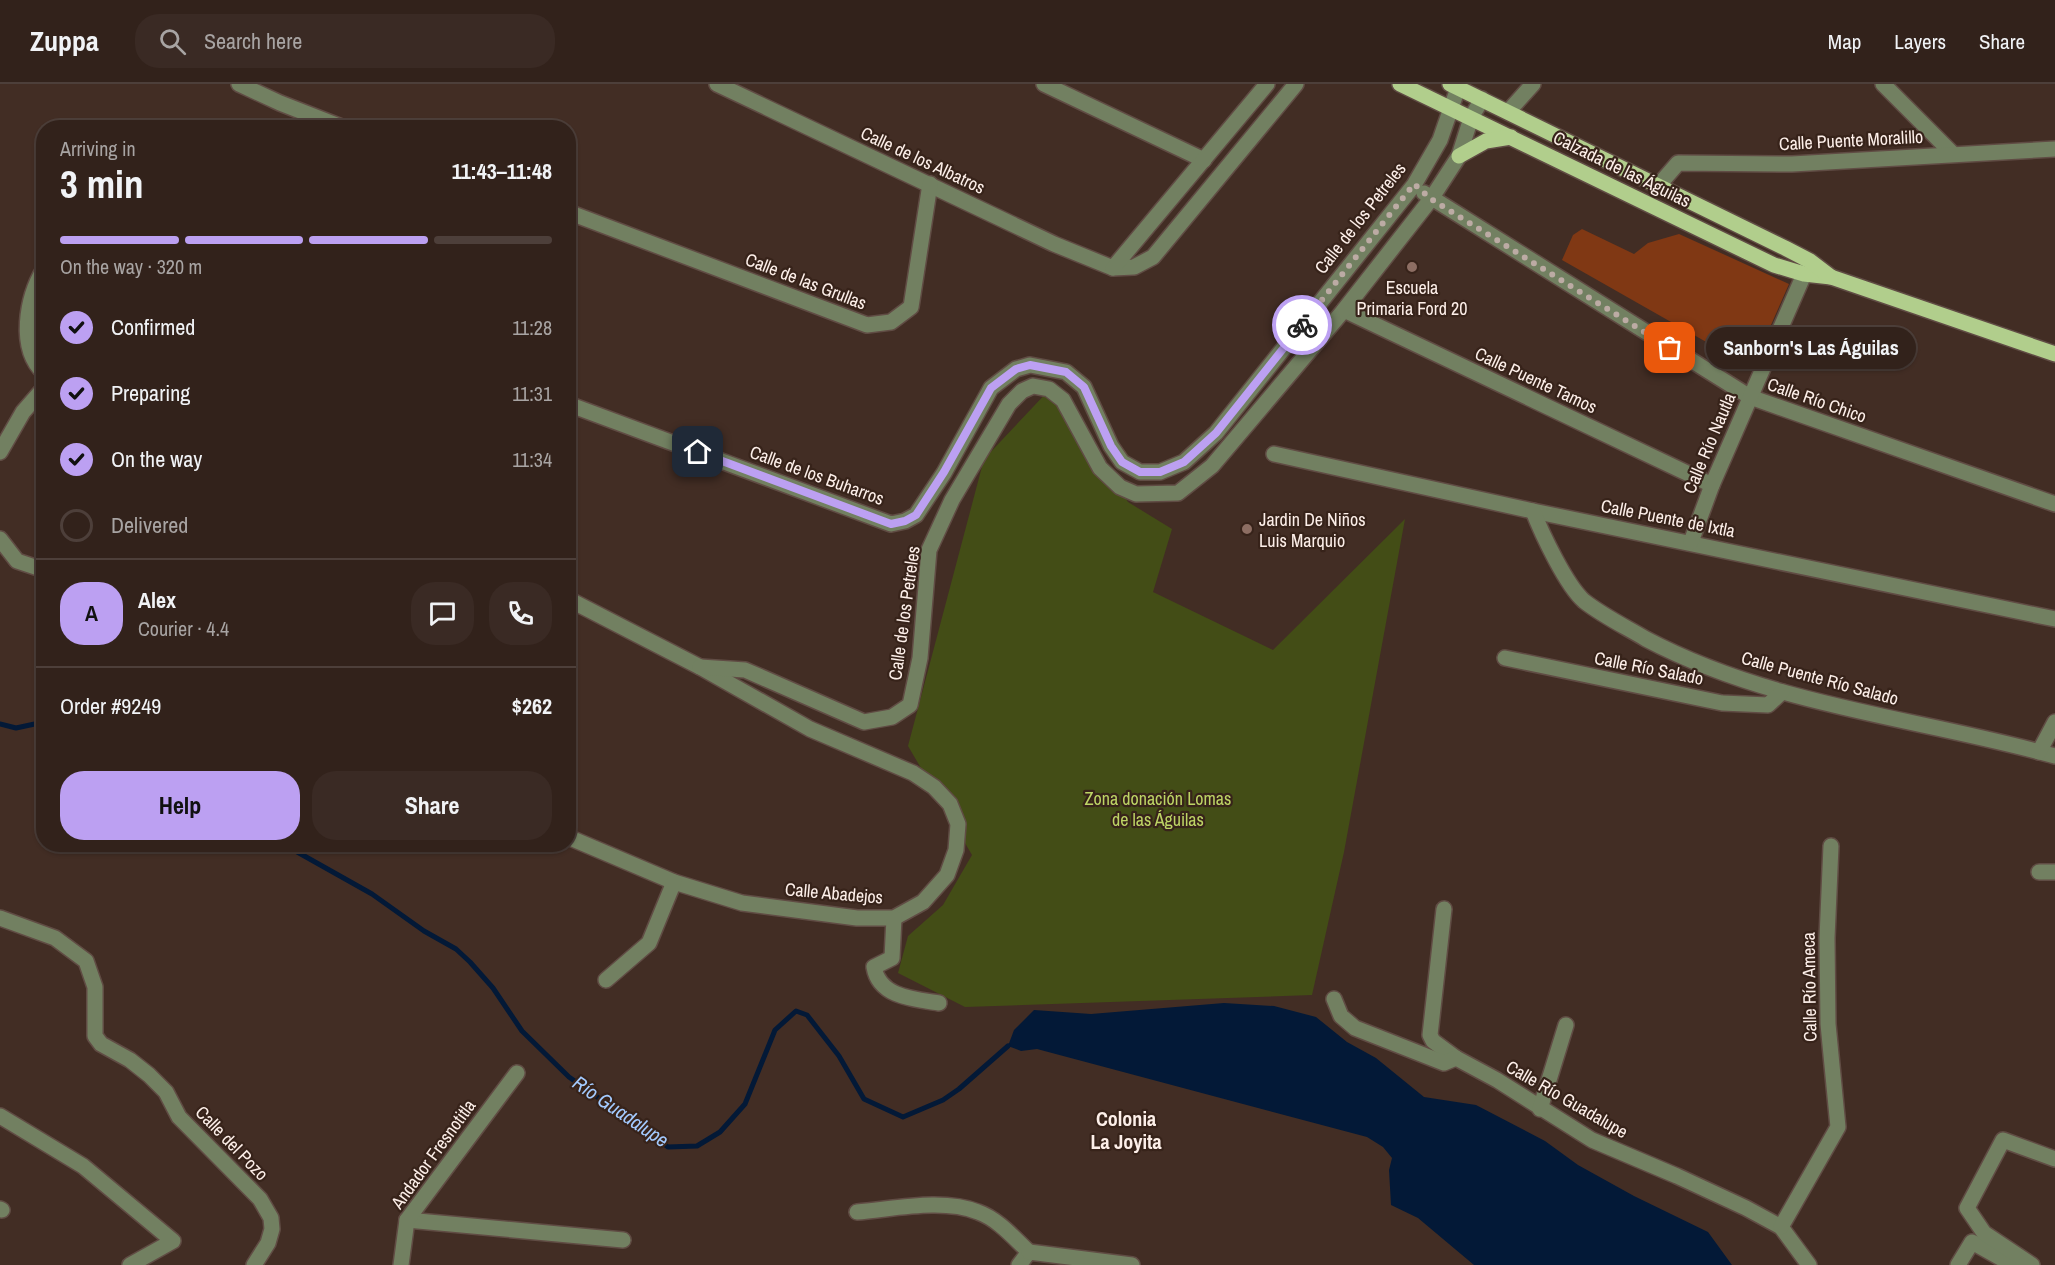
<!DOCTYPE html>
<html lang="en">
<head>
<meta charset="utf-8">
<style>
  :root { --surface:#32221b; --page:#3a2a24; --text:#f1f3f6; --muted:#a8a4a3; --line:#4d3f3a; --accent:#bca0f2 }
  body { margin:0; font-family:"Archivo Narrow",sans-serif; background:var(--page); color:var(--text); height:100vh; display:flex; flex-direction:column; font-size:22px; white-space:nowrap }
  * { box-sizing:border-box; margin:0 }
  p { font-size:20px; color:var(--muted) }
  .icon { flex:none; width:33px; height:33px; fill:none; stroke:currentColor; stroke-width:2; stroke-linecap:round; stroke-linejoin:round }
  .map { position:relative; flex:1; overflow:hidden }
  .panel { position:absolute; left:36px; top:36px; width:540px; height:732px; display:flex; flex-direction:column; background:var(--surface); border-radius:24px; box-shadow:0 2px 4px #0004,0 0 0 2px var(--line) }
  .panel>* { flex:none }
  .pin { position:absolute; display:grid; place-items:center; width:51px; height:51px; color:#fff; margin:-26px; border-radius:12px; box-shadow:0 3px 9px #0006 }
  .courier { position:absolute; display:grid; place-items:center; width:60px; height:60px; margin:-30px; border:4px solid #bca0f2; border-radius:50%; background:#fff; color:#222; box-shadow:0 2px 8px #0007 }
  .bubble { position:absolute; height:42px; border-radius:21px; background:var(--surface); box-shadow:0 2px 4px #0004,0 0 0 2px var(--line); font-size:20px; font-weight:800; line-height:42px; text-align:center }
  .summary em { font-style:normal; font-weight:800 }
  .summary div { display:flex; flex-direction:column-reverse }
  .summary { display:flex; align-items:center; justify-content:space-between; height:102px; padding:0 24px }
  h1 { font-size:39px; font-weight:800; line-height:45px }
  .bar { display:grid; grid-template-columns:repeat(4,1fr); gap:9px 6px; align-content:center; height:72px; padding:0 24px }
  .bar i { height:8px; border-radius:4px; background:var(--line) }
  .bar .on { background:var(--accent) }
  .bar p { grid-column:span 4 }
  .line { display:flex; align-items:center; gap:15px; padding:0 24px; border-top:2px solid var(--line) }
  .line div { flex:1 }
  .round { display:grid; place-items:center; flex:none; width:63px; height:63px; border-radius:24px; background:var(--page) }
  ol { padding:0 24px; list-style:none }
  li { display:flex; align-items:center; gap:18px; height:66px }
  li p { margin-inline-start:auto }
  li .icon { padding:6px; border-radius:50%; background:var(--accent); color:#111; stroke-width:4 }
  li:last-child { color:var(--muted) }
  li i { width:33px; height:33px; border:3px solid var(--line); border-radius:50% }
  .button { display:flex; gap:12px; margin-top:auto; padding:12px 24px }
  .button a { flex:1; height:69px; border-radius:24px; background:var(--accent); color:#111; font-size:24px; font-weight:800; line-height:69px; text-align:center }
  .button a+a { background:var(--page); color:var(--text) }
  header { display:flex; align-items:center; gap:36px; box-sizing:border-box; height:84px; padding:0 30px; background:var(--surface); border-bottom:2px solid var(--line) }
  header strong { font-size:28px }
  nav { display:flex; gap:33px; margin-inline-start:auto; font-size:21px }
  .search { width:420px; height:54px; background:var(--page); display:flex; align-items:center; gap:15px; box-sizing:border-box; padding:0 21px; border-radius:24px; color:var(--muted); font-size:22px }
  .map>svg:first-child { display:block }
  .green { fill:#434d16 }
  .water { fill:#031937 }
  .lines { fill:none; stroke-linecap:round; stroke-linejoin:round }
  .stream { stroke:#031937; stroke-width:5 }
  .building { fill:#803814 }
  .minor-casing { stroke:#604c44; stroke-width:18 }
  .major-casing { stroke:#604c44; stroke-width:18 }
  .minor { stroke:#728061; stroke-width:15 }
  .major { stroke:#b1ce8c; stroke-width:15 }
  .done { stroke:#bcaba4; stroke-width:6; stroke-dasharray:0 10.8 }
  .route { stroke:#bca0f2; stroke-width:8 }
  .education-dot { fill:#8d6e63; stroke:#37231a; stroke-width:2 }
  .labels { text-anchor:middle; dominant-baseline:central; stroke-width:4.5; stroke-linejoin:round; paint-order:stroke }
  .street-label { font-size:18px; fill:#fdefe9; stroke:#37231a }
  .poi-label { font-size:18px; fill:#fdefe9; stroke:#37231a }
  .park-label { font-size:18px; fill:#bdd465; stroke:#37231a }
  .water-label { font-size:20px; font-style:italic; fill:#a4cbff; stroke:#37231a }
  .neighbourhood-label { font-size:20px; font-weight:bold; fill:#fdefe9; stroke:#37231a }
</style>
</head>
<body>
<header>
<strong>Zuppa</strong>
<div class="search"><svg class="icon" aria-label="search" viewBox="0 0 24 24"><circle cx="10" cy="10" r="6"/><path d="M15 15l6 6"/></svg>Search here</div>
<nav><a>Map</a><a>Layers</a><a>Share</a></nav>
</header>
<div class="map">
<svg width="2055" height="1181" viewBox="0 0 2055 1181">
  <rect width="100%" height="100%" fill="#422d24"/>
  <path class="green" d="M1050 305 1128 418 1172 445 1153 508 1273 566 1405 435 1344 768 1312 911 965 923 898 889 908 852 943 821 972 771 908 662 984 375Z"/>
  <path class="water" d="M1224 919 1274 922 1316 933 1347 958 1376 974 1424 1013 1476 1021 1545 1057 1578 1081 1634 1112 1708 1148 1732 1181H1474L1418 1134 1391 1121 1389 1086 1392 1074 1383 1063 1367 1053 1037 965 1021 967 1008 962 1014 946 1034 926 1091 930Z"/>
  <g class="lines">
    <g class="stream">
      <path d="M0 640 16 644 44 638"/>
      <path d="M283 760 372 810 424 847 456 865 470 878 493 904 522 947 569 993 668 1063 697 1062 720 1048 745 1020 775 946 796 927 807 931 839 972 864 1015 903 1033 943 1016 959 1005 1008 962"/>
    </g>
  </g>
  <path class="building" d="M1582 145 1634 170 1648 159 1679 150 1789 200 1752 284 1562 176 1573 151Z"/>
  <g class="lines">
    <g class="minor-casing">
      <g id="minor">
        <path d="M239 0 280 19 344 44"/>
        <path d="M717 0 1054 160 1113 184 1134 183 1153 173 1296 0"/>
        <path d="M1044 0 1204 76"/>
        <path d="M1883 0 1953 70"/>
        <path d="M1508 28 1533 0"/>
        <path d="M1659 101 1678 79 1792 80 2055 65"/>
        <path d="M1424 109 1750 313 2055 420"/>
        <path d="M568 128 867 241 891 238 911 223 930 100"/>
        <path d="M1113 184 1267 0"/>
        <path d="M44 185C27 213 17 264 44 289"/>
        <path d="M1344 226 1712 401"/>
        <path d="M568 320 891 440 905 437 916 431 944 389 991 304 1016 285 1030 281 1066 288 1084 303 1111 362 1122 378 1140 388H1160L1184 378 1216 349 1414 101 1440 56 1458 4"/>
        <path d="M0 368 23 328 44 304"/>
        <path d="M1274 370 1533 427 2055 535"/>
        <path d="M1533 427C1542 450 1566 501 1584 517 1603 532 1626 543 1646 555 1773 622 1919 634 2055 672"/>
        <path d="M0 455 17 477 44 486"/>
        <path d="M1691 458 1712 401 1809 179"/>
        <path d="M568 515 700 583 810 645 913 689 934 703 950 720 958 740 956 766 947 791 923 818 894 834H857L742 819 674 798 568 753"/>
        <path d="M1505 574 1722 619 1768 621 1782 608"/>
        <path d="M700 583 745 586 864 638 892 633 910 621 920 574 929 466 952 416 1009 320 1022 307 1033 302 1049 305 1063 316 1100 384 1120 403 1136 410 1178 409 1212 382 1344 226 1431 115 1459 72 1471 34 1482 15"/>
        <path d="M2039 668 2055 638"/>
        <path d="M2039 788H2055"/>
        <path d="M1444 825 1430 951 1433 957 1456 974"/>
        <path d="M0 834 55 854 86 877 95 903V952L101 960 130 976 149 991 166 1008 179 1033 260 1115 271 1134 272 1145 268 1159 254 1181"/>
        <path d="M894 834 892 874 874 883C879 913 913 915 939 919"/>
        <path d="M606 896 649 859 674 798"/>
        <path d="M1334 915 1341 932 1355 944 1444 979 1456 974 1497 996 1592 1056 1677 1092 1746 1124 1781 1143 1809 1181"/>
        <path d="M1540 1025 1566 941"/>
        <path d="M0 1032 83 1082 173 1157 130 1181"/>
        <path d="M0 1125 2 1126"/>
        <path d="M857 1128C894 1125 943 1114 978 1128 998 1135 1014 1154 1029 1168L1019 1181"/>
        <path d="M407 1136 623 1156"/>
        <path d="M1781 1143 1838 1043 1828 940 1827 854 1831 762"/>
        <path d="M1029 1168 1132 1181"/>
        <path d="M401 1181 407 1136 517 989"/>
        <path d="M1958 1181 1972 1158 2013 1181"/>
        <path d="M2032 1181 1984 1149 1967 1124 2003 1056 2055 1075"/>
      </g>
    </g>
    <g class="major-casing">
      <g id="major">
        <path d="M1400 0 1774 181 1804 190 1831 193 2055 270"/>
        <path d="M1450 0 1785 164 1810 177 1831 193"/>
        <path d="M1459 72 1486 57 1511 53"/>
      </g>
    </g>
    <use href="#minor" class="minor"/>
    <use href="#major" class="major"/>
  </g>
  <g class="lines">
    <path class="done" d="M1302 241 1414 100 1431 115 1670 264"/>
    <path class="route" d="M698 368 891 440 905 437 916 431 944 388 991 304 1016 285 1030 281 1066 288 1084 303 1111 362 1122 378 1140 388H1160L1184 378 1216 349 1302 241"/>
  </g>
  <g class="education-dot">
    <circle cx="1412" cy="183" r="6"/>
    <circle cx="1247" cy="445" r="6"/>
  </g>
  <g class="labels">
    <g class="street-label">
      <text transform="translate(1851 56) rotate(-3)">Calle Puente Moralillo</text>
      <text transform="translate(923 76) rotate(25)">Calle de los Albatros</text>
      <text transform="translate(1622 85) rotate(26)">Calzada de las Águilas</text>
      <text transform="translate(1360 134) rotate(-52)">Calle de los Petreles</text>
      <text transform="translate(806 197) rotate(21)">Calle de las Grullas</text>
      <text transform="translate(1536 296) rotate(25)">Calle Puente Tamos</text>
      <text transform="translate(1817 316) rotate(19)">Calle Río Chico</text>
      <text transform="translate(1709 359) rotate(-67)">Calle Río Nautla</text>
      <text transform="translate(817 391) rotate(20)">Calle de los Buharros</text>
      <text transform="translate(1668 434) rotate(11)">Calle Puente de Ixtla</text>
      <text transform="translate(904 529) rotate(-82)">Calle de los Petreles</text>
      <text transform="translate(1649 584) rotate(11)">Calle Río Salado</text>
      <text transform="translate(1820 594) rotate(15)">Calle Puente Río Salado</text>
      <text transform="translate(834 809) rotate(5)">Calle Abadejos</text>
      <text transform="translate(1809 903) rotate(-91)">Calle Río Ameca</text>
      <text transform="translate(1567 1015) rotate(30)">Calle Río Guadalupe</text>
      <text transform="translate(232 1059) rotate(46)">Calle del Pozo</text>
      <text transform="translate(433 1070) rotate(-54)">Andador Fresnotitla</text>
    </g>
    <g class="poi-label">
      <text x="1412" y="203">Escuela<tspan x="1412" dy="21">Primaria Ford 20</tspan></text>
      <text x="1259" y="435" text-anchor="start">Jardin De Niños<tspan x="1259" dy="21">Luis Marquio</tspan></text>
    </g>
    <g class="park-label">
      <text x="1158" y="714">Zona donación Lomas<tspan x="1158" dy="21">de las Águilas</tspan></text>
    </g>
    <g class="water-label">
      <text transform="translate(621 1027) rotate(34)">Río Guadalupe</text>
    </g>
    <g class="neighbourhood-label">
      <text x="1126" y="1034">Colonia<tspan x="1126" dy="23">La Joyita</tspan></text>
    </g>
  </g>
</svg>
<div class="pin" style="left:1670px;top:264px;background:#ea580c"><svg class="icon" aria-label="bag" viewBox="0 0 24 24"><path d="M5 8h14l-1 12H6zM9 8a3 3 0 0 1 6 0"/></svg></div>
<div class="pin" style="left:698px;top:368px;background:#1f2937"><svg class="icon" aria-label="home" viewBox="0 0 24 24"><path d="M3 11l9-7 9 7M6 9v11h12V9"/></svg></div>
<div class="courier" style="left:1302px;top:241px"><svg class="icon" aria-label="bike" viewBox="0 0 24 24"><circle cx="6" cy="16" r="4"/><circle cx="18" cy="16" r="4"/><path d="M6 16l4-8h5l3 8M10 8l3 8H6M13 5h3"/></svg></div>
<div class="bubble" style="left:1706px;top:243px;width:210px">Sanborn's Las Águilas</div>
<section class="panel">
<div class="summary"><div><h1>3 min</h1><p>Arriving in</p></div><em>11:43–11:48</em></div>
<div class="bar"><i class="on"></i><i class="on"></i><i class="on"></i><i></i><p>On the way · 320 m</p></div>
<ol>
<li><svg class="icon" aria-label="check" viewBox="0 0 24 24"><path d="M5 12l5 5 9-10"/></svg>Confirmed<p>11:28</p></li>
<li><svg class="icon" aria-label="check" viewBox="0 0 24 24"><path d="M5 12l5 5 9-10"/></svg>Preparing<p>11:31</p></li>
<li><svg class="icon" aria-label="check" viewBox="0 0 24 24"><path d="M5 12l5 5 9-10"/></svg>On the way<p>11:34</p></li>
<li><i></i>Delivered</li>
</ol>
<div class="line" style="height:108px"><b class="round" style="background:var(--accent);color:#111">A</b><div><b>Alex</b><p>Courier · 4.4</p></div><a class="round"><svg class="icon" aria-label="chat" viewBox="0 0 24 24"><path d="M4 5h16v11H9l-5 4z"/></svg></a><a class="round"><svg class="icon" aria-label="phone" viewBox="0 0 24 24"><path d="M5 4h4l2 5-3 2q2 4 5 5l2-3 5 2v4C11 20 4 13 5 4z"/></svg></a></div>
<div class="line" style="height:78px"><div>Order #9249</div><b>$262</b></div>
<div class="button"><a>Help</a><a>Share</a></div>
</section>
</div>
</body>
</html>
